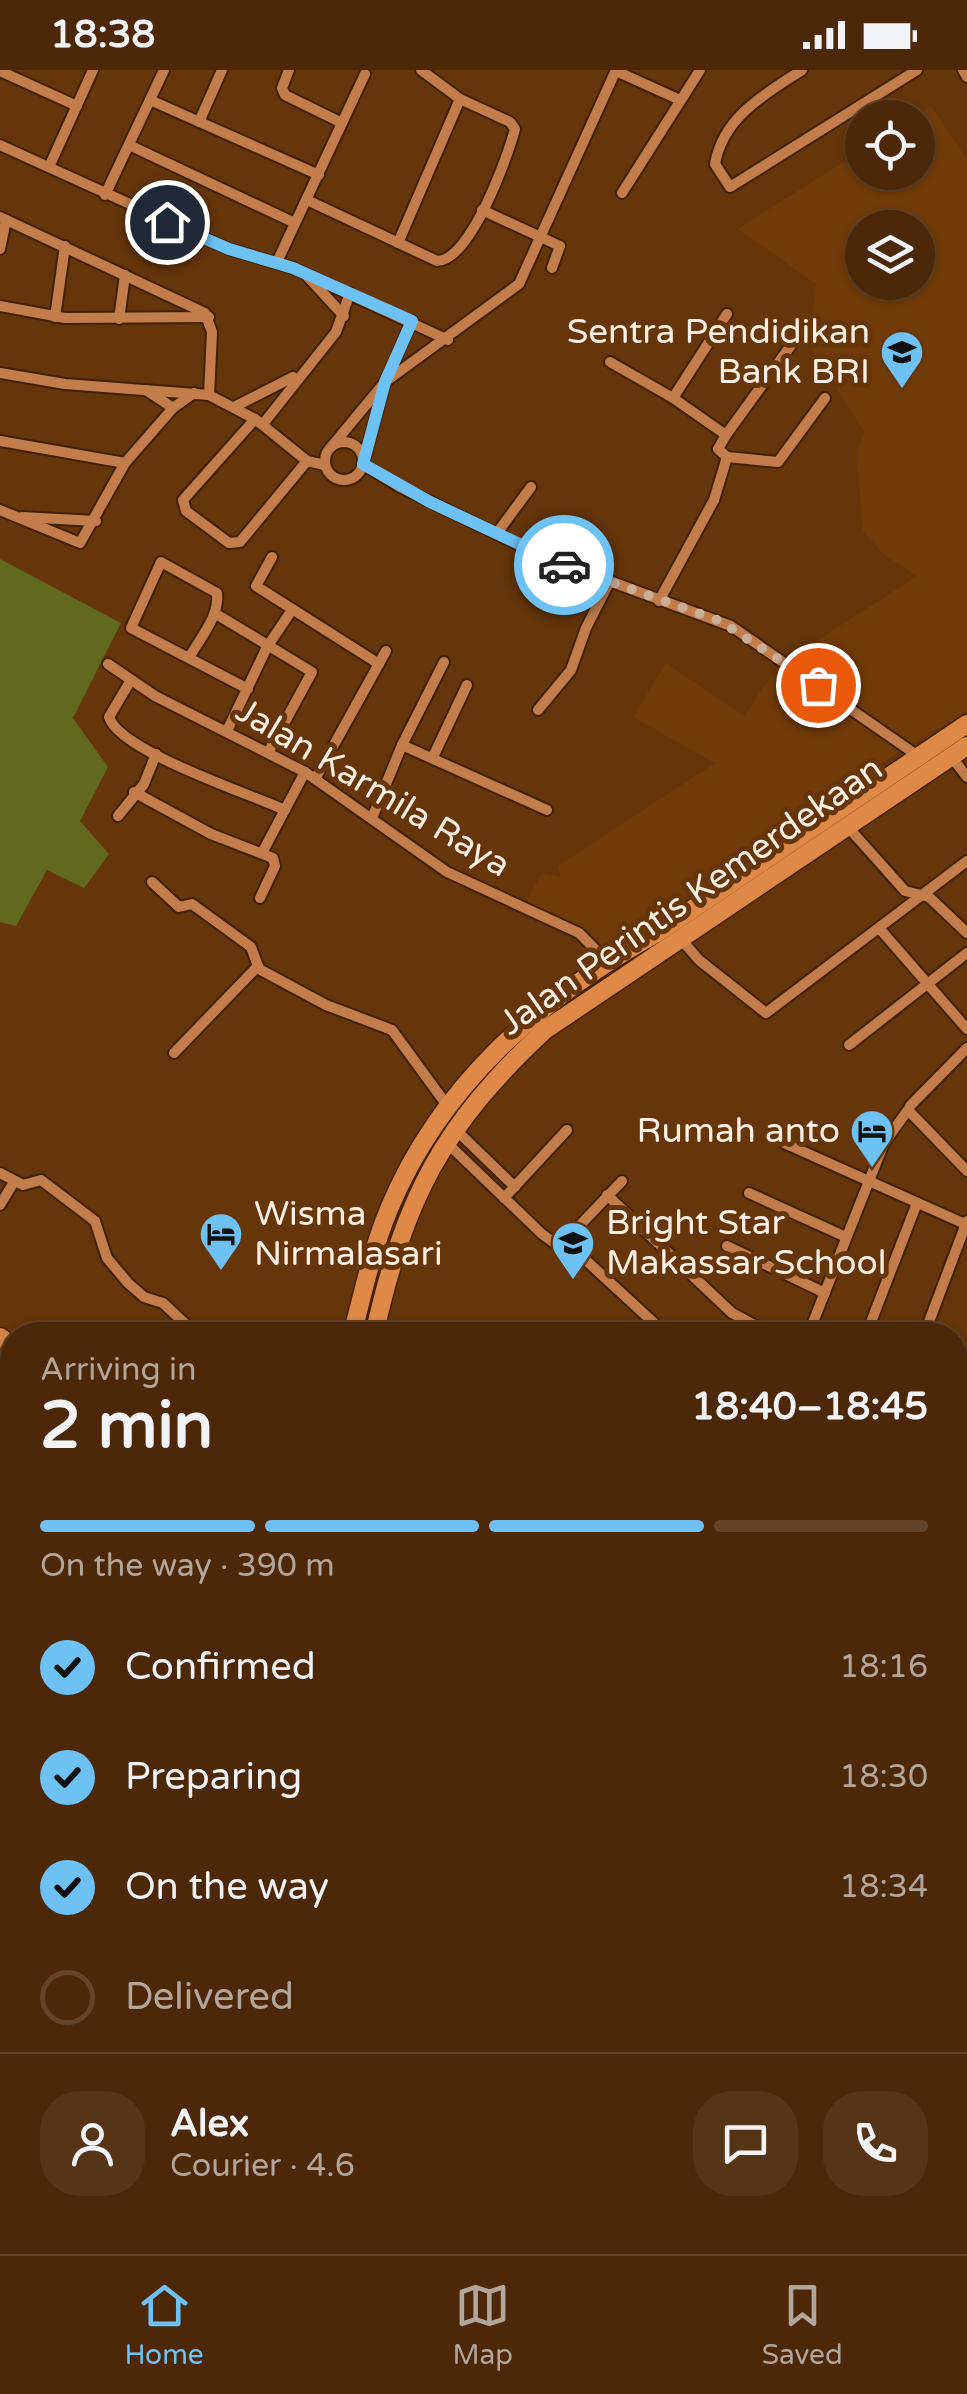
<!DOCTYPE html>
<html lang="en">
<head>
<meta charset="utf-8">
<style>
  :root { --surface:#4c2808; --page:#563416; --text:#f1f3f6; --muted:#b2a69c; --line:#634429; --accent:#6ec2f3 }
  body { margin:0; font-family:"Varela Round",sans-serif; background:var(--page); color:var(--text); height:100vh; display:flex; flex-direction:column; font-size:38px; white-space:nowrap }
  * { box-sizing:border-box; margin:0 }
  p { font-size:32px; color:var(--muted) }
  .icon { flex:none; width:55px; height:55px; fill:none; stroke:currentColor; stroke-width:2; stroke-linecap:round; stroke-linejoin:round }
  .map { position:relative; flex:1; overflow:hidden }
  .sheet { position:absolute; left:0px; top:1252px; width:968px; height:932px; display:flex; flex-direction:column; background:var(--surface); border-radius:40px 40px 0 0; box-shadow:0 2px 8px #0004,0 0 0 2px var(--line) }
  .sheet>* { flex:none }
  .controls { position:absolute; left:845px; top:30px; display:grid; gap:20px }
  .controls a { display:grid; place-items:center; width:90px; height:90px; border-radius:50%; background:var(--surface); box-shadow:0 2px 8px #0004,0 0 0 2px var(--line); font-size:50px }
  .pin { position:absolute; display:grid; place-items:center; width:85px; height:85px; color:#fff; margin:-42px; border:5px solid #fff; border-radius:50%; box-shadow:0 2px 10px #0007 }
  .courier { position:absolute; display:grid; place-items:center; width:100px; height:100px; margin:-50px; border:8px solid #6ec2f3; border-radius:50%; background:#fff; color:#222; box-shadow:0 2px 12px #0007 }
  .headline em { font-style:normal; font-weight:700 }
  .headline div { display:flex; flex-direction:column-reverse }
  .headline { display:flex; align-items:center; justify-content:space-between; height:170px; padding:0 40px }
  h1 { font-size:65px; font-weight:700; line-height:75px }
  .bar { display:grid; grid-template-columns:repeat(4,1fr); gap:15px 10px; align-content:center; height:120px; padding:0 40px }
  .bar i { height:12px; border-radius:8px; background:var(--line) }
  .bar .active { background:var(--accent) }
  .bar p { grid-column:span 4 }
  .line { display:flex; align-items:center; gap:25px; padding:0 40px; border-top:2px solid var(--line) }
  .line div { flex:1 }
  .round { display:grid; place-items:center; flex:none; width:105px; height:105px; border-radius:40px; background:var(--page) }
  ol { padding:0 40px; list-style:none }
  li { display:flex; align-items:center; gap:30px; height:110px }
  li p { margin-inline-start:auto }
  li .icon { padding:10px; border-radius:50%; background:var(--accent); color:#111; stroke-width:4 }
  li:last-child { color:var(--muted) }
  li i { width:55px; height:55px; border:5px solid var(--line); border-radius:50% }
  .status { display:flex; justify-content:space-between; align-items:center; height:70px; padding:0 50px; background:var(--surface); direction:ltr }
  .status svg { height:28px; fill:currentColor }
  .tab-bar { display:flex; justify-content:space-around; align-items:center; height:140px; border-top:2px solid var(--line); background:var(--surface); font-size:28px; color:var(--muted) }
  .tab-bar a { display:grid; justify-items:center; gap:5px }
  .tab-bar .active { color:var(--accent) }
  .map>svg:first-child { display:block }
  .built { fill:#713b09; fill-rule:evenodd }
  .green { fill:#60691d }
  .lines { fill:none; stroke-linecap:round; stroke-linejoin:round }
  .minor-casing { stroke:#422003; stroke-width:14 }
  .primary-casing { stroke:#422003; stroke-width:21 }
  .trunk-casing { stroke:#422003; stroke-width:21 }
  .minor { stroke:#c27d4a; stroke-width:10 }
  .primary { stroke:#d78648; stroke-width:18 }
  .trunk { stroke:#de8947; stroke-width:18 }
  .done { stroke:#c9ae98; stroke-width:10; stroke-dasharray:0 18 }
  .route { stroke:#6ec2f3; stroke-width:12 }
  .labels { text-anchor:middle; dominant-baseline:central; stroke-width:10; stroke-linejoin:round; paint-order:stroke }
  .poi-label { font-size:35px; fill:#ffefe5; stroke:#66350a; text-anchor:end }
  .street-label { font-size:35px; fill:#ffefe5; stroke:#66350a }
</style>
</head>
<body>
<div class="status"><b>18:38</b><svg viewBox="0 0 49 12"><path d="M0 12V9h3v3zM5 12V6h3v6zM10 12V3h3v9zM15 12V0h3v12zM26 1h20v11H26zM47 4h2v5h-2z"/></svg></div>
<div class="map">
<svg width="967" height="2184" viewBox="0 0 967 2184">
  <rect width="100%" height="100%" fill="#66350a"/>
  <g class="built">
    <path d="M931 36 967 89V641L857 708 609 880 526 831 542 803 561 807 558 796 715 693 633 647 666 593 744 646 778 596 917 506 883 484 863 461 856 381 865 363 810 276 816 214 738 159 862 80V102H918V48L913 47ZM862 158H918V212H862Z"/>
    <path d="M63 2173H261L255 2184H79Z"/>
  </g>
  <path class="green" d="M0 489 121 553 73 648 108 697 80 751 109 784 84 818 47 800 16 856 0 852Z"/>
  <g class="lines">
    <g class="minor-casing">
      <g id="minor">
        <path d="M289 0 282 18 285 25 342 53"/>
        <path d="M616 0 519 214 385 312 363 394 400 417 542 486 731 556 918 686"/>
        <path d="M802 0C765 24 723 47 715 94L730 117 917 0"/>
        <path d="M963 0 967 7"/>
        <path d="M0 1 77 36"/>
        <path d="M616 1 680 30"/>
        <path d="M150 30 319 105"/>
        <path d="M199 52 222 0"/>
        <path d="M0 75 229 179 293 198 448 270"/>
        <path d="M129 75 295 153"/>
        <path d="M49 97 93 0"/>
        <path d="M622 123 700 0"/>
        <path d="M105 125 164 0"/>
        <path d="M307 130 437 191C470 191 507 89 515 59L510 52 460 29 421 0"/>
        <path d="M482 140 560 176 552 198"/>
        <path d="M0 147 205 243 212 262 209 325"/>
        <path d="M398 173 460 29"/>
        <path d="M0 179 6 150"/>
        <path d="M277 192 365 4"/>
        <path d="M308 207 344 246"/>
        <path d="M0 236 65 248 209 247"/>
        <path d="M55 247 65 176"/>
        <path d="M119 249 125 205"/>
        <path d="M610 292 673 328"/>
        <path d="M0 303 65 314 209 325 255 349 307 391 325 395"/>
        <path d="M146 320 173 338"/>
        <path d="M236 336 293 307"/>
        <path d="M255 349 183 430 186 441 229 473 240 472 307 391"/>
        <path d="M263 354 336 262 350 223"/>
        <path d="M726 365 797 267"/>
        <path d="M0 371 125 393"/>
        <circle cx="344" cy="391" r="19"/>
        <path d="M332 376 385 312 412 251"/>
        <path d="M727 387 778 392 825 328"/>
        <path d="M0 440 80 473 125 393 173 338 194 323"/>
        <path d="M22 447 96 451"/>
        <path d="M497 463 531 417"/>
        <path d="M272 487 256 516 379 594"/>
        <path d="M659 531 714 430 727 387 718 379 726 365 673 328 727 244"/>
        <path d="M216 544 312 602 269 681"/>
        <path d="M189 588C200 568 220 546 217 523L161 492 131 558 248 619"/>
        <path d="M108 594 155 626 305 702 447 802 579 863 607 891"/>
        <path d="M131 610 109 647C119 681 250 724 285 740"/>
        <path d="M538 640 571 600 586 558 610 511"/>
        <path d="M227 661 267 577 292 540"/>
        <path d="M402 675 547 740"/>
        <path d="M951 686 967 707"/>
        <path d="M433 687 467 615"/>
        <path d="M315 709 386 581"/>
        <path d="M134 722 211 764 273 788 275 796 260 828"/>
        <path d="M118 746 144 714 156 684"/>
        <path d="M372 748 402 675 444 592"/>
        <path d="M847 756 905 821 929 827 967 863"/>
        <path d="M262 783 305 702"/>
        <path d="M152 812 179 837 192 834 251 877 259 899 326 935 392 960 446 1034"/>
        <path d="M879 858 967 959"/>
        <path d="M679 867 699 890 766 943 967 791"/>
        <path d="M849 975 967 883"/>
        <path d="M174 983 258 896"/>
        <path d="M910 1036 967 978"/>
        <path d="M455 1059 515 1117"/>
        <path d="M446 1072 542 1164 553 1172 565 1171 667 1265"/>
        <path d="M784 1073 965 1154"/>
        <path d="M0 1103 23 1115 41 1110 95 1151 107 1188 128 1213 144 1227 163 1233 197 1265"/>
        <path d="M749 1123 846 1167"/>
        <path d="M607 1125 732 1243 773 1265"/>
        <path d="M504 1128 567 1060"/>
        <path d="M0 1135 14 1112"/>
        <path d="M565 1171 622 1111"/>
        <path d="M727 1176 825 1223"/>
        <path d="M808 1265 884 1073 908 1040 967 1101"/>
        <path d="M866 1265 917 1133"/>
        <path d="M924 1265 967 1151"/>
        <path d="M955 1345 967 1314"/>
        <path d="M0 1585 12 1589"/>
        <path d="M955 1706 967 1710"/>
        <path d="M955 1790 967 1746"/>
        <path d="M955 1848 967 1851"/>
        <path d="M955 1970 967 1974"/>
        <path d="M955 2104 967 2108"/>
        <path d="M475 2172 498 2184"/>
        <path d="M921 2172 963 2184"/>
        <path d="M310 2184 314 2172"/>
        <path d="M350 2184 354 2172"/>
        <path d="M431 2184 433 2172"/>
        <path d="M585 2184 587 2172"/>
        <path d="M708 2184 709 2172"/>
        <path d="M774 2184 777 2172"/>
        <path d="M844 2184 847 2172"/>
      </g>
    </g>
    <g class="primary-casing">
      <g id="primary">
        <path d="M0 1267 12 1276"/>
        <path d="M0 1298 12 1307"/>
        <path d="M955 1600 967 1603"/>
        <path d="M955 1613 967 1617"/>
      </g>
    </g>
    <g class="trunk-casing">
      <g id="trunk">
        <path d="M352 1265C363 1223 372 1180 389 1139 441 1014 541 928 657 863L967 654"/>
        <path d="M374 1265C405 1127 442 1056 545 960L967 676"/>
        <path d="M0 2162 12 2151"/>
        <path d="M7 2184 19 2172"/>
      </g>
    </g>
    <use href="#minor" class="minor"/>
    <use href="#primary" class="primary"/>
    <use href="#trunk" class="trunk"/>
  </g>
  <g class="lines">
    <path class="done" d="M564 495 720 551 818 615"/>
    <path class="route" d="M167 152 229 179 293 198 412 251 385 312 363 394 430 432 564 495"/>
  </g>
  <defs>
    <g id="university-pin" transform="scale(2.25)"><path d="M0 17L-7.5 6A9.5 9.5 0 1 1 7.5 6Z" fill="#6ec2f3" stroke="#66350a"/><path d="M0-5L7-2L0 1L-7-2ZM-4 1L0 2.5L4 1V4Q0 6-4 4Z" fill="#111"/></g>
    <g id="hotel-pin" transform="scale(2.25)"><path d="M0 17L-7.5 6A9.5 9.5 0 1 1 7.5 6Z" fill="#6ec2f3" stroke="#66350a"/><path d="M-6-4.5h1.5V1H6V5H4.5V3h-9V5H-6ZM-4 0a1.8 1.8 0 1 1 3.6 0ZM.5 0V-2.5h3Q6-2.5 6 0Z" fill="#111"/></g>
    <g id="school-pin" transform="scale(2.25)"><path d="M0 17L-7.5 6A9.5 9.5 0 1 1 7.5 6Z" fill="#6ec2f3" stroke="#66350a"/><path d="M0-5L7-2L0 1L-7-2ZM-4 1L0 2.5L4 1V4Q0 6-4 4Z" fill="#111"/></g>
  </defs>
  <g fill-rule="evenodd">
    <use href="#university-pin" x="902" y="282"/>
    <use href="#hotel-pin" x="872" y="1061"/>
    <use href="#hotel-pin" x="221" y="1164"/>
    <use href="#school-pin" x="573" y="1173"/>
  </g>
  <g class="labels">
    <g class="poi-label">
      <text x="870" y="262">Sentra Pendidikan<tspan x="870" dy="40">Bank BRI</tspan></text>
      <text x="840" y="1061">Rumah anto</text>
      <text x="254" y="1144" text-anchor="start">Wisma<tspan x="254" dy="40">Nirmalasari</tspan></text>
      <text x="606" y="1153" text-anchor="start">Bright Star<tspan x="606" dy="40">Makassar School</tspan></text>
    </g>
    <g class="street-label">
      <text transform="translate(373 718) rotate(31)">Jalan Karmila Raya</text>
      <text transform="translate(691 826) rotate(-35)">Jalan Perintis Kemerdekaan</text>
    </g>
  </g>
</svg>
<div class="controls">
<a><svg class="icon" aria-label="locate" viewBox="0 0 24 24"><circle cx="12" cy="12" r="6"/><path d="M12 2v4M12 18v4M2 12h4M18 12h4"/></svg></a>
<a><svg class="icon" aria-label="layers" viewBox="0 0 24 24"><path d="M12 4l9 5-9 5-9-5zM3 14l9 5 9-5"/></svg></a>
</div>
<div class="pin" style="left:818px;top:615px;background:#ea580c"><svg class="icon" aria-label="bag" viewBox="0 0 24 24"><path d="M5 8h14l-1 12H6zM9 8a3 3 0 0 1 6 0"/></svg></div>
<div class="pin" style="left:167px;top:152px;background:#1f2937"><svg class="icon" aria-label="home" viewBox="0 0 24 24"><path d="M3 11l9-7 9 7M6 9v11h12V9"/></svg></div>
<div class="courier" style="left:564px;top:495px"><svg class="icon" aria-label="car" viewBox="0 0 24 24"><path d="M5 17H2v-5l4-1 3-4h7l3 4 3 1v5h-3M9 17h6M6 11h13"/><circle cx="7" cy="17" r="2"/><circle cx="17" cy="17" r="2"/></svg></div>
<section class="sheet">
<div class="headline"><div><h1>2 min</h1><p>Arriving in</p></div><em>18:40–18:45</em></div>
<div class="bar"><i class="active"></i><i class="active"></i><i class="active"></i><i></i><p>On the way · 390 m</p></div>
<ol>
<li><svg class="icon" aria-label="check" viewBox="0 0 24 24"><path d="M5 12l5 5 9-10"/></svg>Confirmed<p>18:16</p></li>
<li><svg class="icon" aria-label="check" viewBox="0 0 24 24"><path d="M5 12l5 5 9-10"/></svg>Preparing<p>18:30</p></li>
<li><svg class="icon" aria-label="check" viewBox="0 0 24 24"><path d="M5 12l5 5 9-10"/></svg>On the way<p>18:34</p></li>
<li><i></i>Delivered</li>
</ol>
<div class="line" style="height:180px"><a class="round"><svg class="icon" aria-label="person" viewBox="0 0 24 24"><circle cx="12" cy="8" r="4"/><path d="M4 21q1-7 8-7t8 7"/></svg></a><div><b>Alex</b><p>Courier · 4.6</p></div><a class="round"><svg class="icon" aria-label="chat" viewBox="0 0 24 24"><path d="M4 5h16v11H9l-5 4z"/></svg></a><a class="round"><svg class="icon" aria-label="phone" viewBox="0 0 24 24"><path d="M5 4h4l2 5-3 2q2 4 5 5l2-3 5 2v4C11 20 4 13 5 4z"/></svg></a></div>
</section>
</div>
<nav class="tab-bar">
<a class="active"><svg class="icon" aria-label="home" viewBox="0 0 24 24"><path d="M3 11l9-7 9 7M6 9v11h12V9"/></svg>Home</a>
<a><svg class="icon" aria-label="map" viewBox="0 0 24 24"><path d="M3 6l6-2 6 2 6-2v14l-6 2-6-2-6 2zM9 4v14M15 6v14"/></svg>Map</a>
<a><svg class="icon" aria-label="saved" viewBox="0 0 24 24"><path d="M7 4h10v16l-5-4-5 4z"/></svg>Saved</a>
</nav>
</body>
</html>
